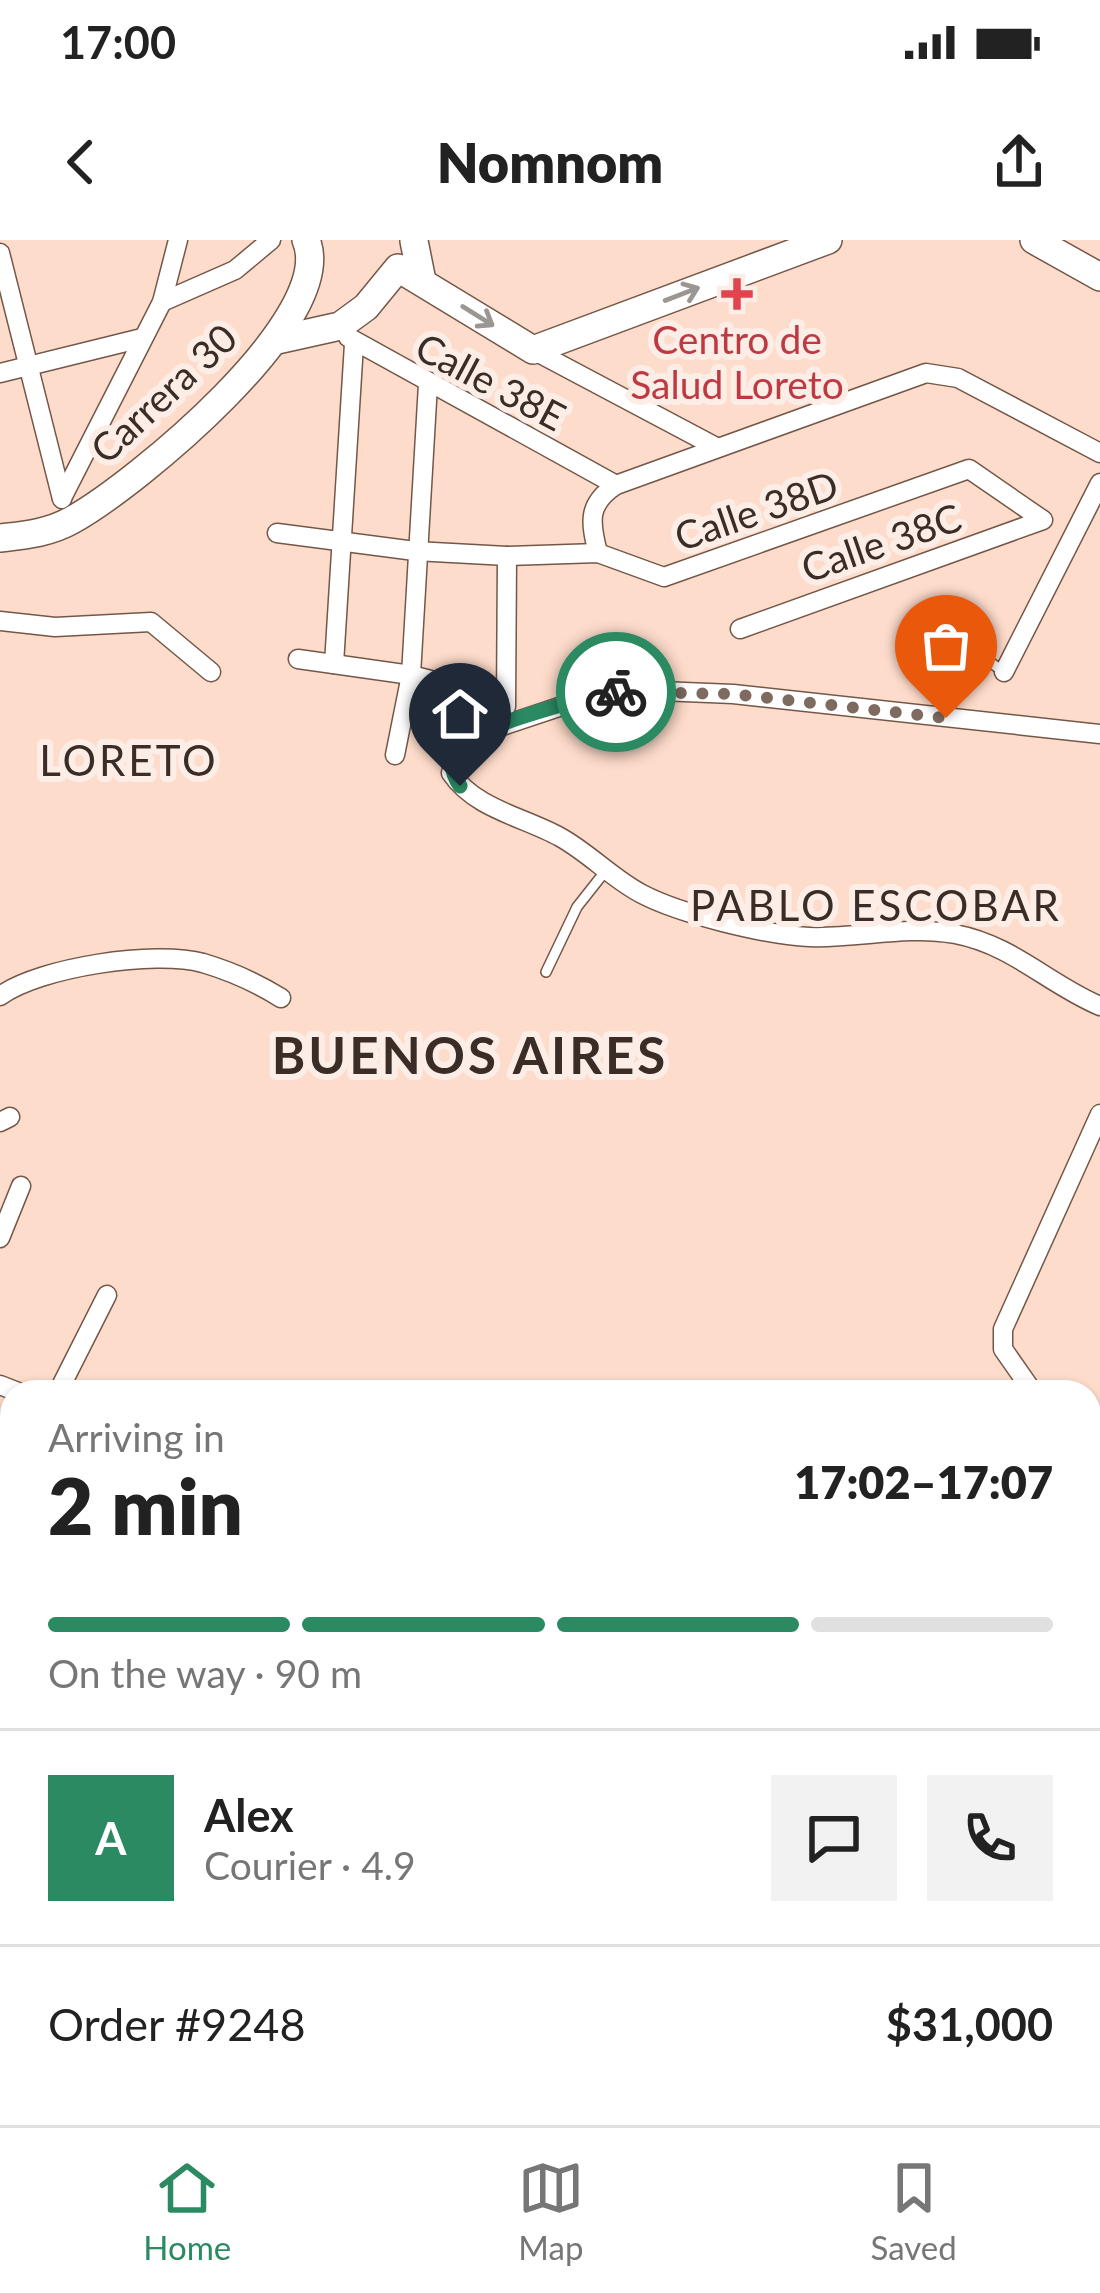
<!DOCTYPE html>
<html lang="en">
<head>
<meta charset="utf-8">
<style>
  :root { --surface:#fff; --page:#f2f2f2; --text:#222; --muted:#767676; --line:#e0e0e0; --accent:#2b8a62 }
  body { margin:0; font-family:Lato,sans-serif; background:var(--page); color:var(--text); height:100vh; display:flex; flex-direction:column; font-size:45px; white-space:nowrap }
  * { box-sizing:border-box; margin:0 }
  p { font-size:39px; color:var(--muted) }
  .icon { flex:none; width:66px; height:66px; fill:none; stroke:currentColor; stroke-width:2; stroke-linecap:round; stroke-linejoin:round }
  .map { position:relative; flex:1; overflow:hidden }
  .sheet { position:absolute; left:0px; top:1140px; width:1101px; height:747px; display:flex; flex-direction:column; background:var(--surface); border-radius:36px 36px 0 0; box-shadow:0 3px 9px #0004 }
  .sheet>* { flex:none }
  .pin { position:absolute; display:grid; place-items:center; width:102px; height:102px; color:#fff; margin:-123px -51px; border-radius:50% 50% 50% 0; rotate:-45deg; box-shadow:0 0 12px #0007 }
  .pin .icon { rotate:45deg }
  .courier { position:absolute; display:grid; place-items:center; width:120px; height:120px; margin:-60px; border:9px solid #2b8a62; border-radius:50%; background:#fff; color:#222; box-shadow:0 3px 15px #0007 }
  .headline em { font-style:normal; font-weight:800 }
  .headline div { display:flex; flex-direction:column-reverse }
  .headline { display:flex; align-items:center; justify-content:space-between; height:204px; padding:0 48px }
  h1 { font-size:78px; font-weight:800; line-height:90px }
  .bar { display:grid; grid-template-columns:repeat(4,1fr); gap:18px 12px; align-content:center; height:144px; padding:0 48px }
  .bar i { height:15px; border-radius:9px; background:var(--line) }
  .bar .selected { background:var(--accent) }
  .bar p { grid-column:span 4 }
  .line { display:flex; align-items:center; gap:30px; padding:0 48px; border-top:3px solid var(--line) }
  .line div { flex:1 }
  .round { display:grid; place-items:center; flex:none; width:126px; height:126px; border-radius:0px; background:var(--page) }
  .status { display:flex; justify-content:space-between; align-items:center; height:84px; padding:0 60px; background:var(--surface); direction:ltr }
  .status svg { height:33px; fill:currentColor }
  header { display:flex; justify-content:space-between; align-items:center; height:156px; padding:0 48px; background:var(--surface); font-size:54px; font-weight:800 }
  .tabs { display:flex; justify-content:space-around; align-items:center; height:168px; border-top:3px solid var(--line); background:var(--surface); font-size:33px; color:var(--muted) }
  .tabs a { display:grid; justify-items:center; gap:6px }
  .tabs .selected { color:var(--accent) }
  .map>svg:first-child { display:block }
  .green { fill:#c1dbcd }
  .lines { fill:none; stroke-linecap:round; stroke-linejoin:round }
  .lane-casing { stroke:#735748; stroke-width:12 }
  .street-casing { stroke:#735748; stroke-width:21 }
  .secondary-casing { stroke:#735748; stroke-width:30 }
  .lane { stroke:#fff; stroke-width:9 }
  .street { stroke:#fff; stroke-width:18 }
  .secondary { stroke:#fff; stroke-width:27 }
  .oneway { stroke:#9c9693 }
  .done { stroke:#7f6a60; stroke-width:12; stroke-dasharray:0 21.6 }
  .route { stroke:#2b8a62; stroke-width:15 }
  .health-dot { fill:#e0444e; stroke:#fceee7; stroke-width:4.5 }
  .labels { text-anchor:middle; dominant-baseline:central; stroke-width:12; stroke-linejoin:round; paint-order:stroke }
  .health-label { font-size:39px; fill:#be3a42; stroke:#fceee7 }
  .street-label { font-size:39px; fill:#3a2d27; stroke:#fceee7 }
  .neighbourhood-label { font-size:42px; letter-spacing:3px; fill:#3a2d27; stroke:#fceee7 }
  .district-label { font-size:51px; font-weight:bold; letter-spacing:3px; fill:#3a2d27; stroke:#fceee7 }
</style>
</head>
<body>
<div class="status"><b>17:00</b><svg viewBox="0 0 49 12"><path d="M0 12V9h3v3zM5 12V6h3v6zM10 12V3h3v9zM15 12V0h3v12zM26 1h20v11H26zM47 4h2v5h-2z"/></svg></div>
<header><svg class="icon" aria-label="back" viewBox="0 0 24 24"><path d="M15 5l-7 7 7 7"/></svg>Nomnom<svg class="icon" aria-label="share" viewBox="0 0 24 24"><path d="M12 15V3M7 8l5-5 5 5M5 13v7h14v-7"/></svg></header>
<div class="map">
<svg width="1100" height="1885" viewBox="0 0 1100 1885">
  <rect width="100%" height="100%" fill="#fedccb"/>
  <g class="green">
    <path d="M1100 1855V1885H966L1001 1875H1089V1857Z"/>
    <path d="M14 1875H781L784 1885H35Z"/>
  </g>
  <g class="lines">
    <g class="lane-casing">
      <g id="lane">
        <path d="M931 380 1004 432"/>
        <path d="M546 732 577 667 607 629"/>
        <path d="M0 1348 7 1393 0 1438"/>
        <path d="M0 1754 12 1765"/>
      </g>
    </g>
    <g class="street-casing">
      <g id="street">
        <path d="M0 13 62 259"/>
        <path d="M162 62 235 30 271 0"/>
        <path d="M348 97 616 245"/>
        <path d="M533 110 716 207"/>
        <path d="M0 133 142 98"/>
        <path d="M62 258 162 62 178 0"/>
        <path d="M277 293 415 311 507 316 598 313 664 337 969 229 1043 280 740 389"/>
        <path d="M598 313C590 282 587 264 616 245L926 133 958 138 1100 213"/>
        <path d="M0 381 55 387 151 382 211 432"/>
        <path d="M298 419 411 435 505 459"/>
        <path d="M334 424 354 104"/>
        <path d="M1004 432 1100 243"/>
        <path d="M506 467 507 316"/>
        <path d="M1100 494 733 454 636 450 589 457 472 496 458 505 451 533C475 569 524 577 560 597 589 613 613 639 642 654 680 674 766 695 809 697 858 699 905 685 955 694 1013 705 1048 744 1100 766"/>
        <path d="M395 515 411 435 428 144"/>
        <path d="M0 756C40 727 155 710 203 723 230 731 257 743 281 758"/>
        <path d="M0 882 10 877"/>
        <path d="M0 998 21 946"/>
        <path d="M0 1145 18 1152"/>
        <path d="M58 1152 107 1055"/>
        <path d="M1033 1152 1003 1109V1089L1100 874"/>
        <path d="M1089 1298H1100"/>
        <path d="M0 1543 12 1541"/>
      </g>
    </g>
    <g class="secondary-casing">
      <g id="secondary">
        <path d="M1034 0 1100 37"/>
        <path d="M414 1 422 41"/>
        <path d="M277 100 340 86 366 67 398 28 533 110 828 0"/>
        <path d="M0 298C26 295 49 293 72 280 135 245 339 78 306 0"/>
      </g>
    </g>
    <use href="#lane" class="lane"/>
    <use href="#street" class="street"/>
    <use href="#secondary" class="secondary"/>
  </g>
  <defs><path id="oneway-shaft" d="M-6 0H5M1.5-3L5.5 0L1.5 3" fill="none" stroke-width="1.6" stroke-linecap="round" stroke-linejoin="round" transform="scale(3)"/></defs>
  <g class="oneway">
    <use href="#oneway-shaft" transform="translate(682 54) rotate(-21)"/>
    <use href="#oneway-shaft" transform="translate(478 76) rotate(32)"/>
  </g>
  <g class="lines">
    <path class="done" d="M616 452 733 454 946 478"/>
    <path class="route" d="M460 546C451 533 448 515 461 503 478 487 590 455 616 452"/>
  </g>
  <path class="health-dot" d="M731 36h12v12h12v12h-12v12h-12v-12h-12v-12h12z"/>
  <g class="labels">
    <g class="health-label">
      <text x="737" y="99">Centro de<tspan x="737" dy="45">Salud Loreto</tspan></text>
    </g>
    <g class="street-label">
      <text transform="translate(491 141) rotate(28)">Calle 38E</text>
      <text transform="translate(163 153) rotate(-43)">Carrera 30</text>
      <text transform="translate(756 270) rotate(-19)">Calle 38D</text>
      <text transform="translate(881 302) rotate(-19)">Calle 38C</text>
    </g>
    <g class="neighbourhood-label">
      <text x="129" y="520">LORETO</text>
      <text x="876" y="665">PABLO ESCOBAR</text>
    </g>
    <g class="district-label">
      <text x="470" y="814">BUENOS AIRES</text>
    </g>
  </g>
</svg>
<div class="pin" style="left:946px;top:478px;background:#ea580c"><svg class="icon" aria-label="bag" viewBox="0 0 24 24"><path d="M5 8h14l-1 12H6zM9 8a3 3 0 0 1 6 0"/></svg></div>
<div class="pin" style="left:460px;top:546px;background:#1f2937"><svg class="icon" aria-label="home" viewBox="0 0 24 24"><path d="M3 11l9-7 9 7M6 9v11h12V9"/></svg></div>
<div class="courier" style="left:616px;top:452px"><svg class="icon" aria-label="bike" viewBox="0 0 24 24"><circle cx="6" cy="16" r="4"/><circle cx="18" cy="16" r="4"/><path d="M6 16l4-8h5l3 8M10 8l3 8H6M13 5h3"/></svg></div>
<section class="sheet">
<div class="headline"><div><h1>2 min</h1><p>Arriving in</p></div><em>17:02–17:07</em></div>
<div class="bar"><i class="selected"></i><i class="selected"></i><i class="selected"></i><i></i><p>On the way · 90 m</p></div>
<div class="line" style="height:216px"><b class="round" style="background:var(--accent);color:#fff">A</b><div><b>Alex</b><p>Courier · 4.9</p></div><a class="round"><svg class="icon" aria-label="chat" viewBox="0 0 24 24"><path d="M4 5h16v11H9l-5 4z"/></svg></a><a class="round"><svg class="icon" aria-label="phone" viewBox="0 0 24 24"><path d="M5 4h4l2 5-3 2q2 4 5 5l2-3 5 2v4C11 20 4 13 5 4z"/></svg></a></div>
<div class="line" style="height:156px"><div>Order #9248</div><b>$31,000</b></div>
</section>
</div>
<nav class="tabs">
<a class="selected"><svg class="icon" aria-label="home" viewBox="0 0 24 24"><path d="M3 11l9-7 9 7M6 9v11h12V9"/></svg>Home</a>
<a><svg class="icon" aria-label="map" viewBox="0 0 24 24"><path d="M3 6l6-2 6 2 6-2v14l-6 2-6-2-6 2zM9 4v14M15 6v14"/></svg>Map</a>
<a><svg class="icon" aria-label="saved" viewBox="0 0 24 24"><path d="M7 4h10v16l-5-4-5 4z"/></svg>Saved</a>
</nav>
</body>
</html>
